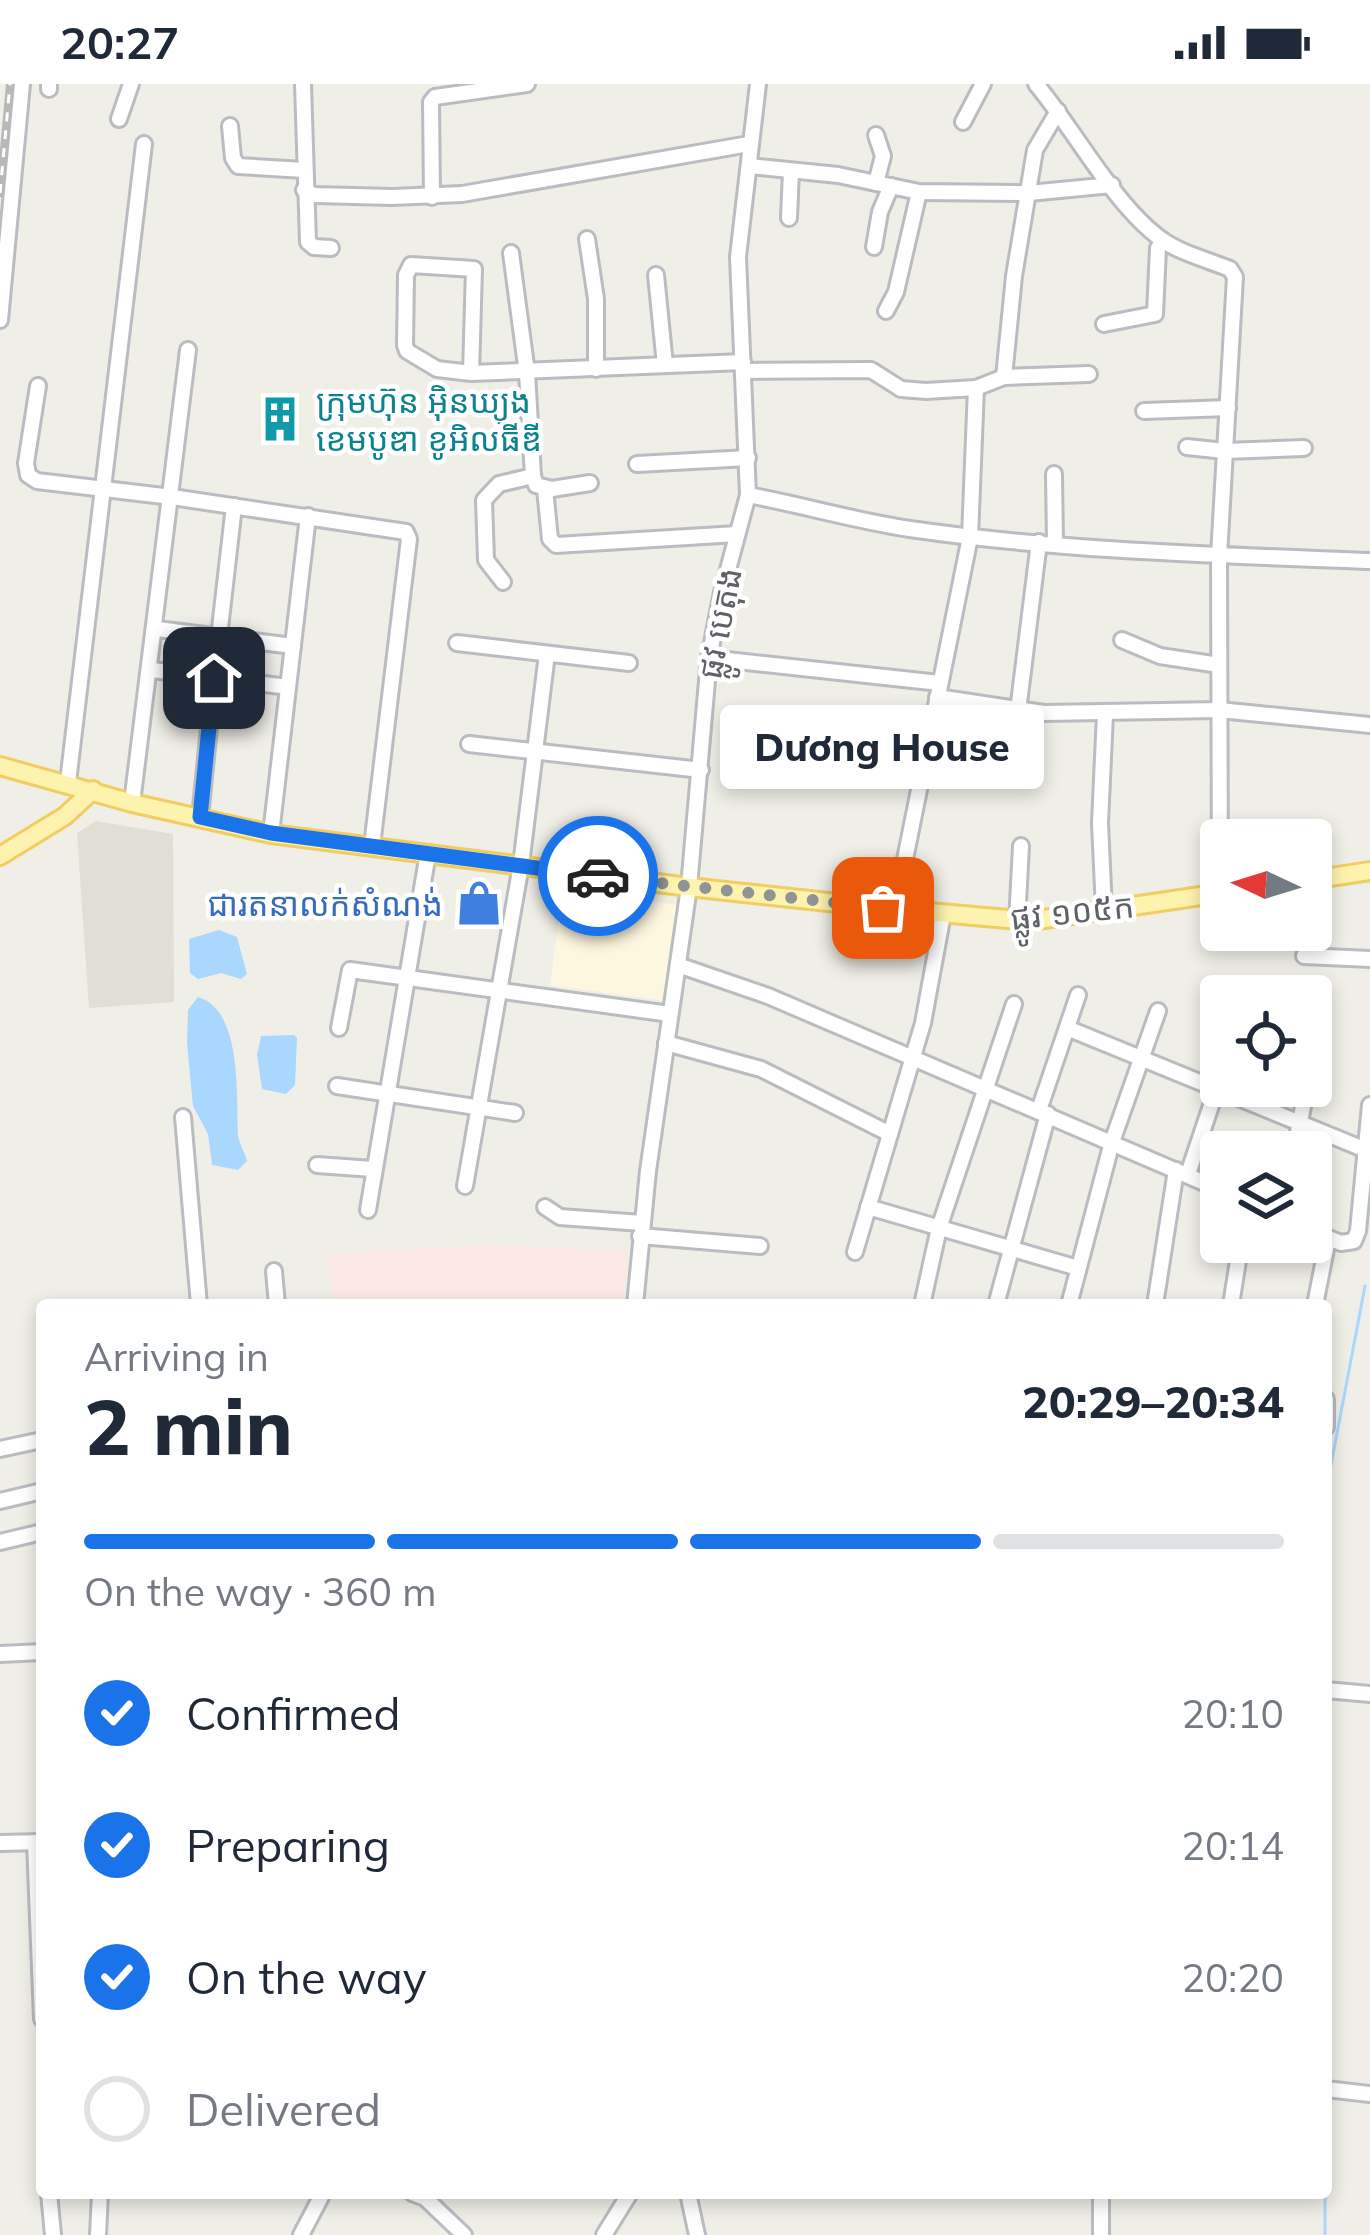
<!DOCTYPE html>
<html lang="en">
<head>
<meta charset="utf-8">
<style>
  :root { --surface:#fff; --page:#f6f6f7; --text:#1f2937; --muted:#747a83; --line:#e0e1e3; --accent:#1a73e8 }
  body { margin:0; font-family:Mulish,"Noto Sans Khmer",sans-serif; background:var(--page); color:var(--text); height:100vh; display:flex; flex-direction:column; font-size:45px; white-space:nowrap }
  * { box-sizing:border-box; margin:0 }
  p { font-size:39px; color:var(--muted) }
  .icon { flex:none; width:66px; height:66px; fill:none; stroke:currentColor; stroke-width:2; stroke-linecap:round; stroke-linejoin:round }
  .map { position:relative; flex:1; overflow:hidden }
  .panel { position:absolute; left:36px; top:1215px; width:1296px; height:900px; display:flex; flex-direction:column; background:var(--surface); border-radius:12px; box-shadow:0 6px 18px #0003 }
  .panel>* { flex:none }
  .needle { width:78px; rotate:274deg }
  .tools { position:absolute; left:1200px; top:735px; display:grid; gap:24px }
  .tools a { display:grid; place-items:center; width:132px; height:132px; border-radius:12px; background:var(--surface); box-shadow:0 6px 18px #0003; font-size:60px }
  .pin { position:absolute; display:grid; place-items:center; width:102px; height:102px; color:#fff; margin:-51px; border-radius:24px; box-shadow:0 6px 18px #0006 }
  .courier { position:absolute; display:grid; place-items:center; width:120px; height:120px; margin:-60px; border:9px solid #1a73e8; border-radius:50%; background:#fff; color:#222; box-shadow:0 3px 15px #0007 }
  .bubble { position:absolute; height:84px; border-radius:12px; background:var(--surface); box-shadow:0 6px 18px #0003; font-size:39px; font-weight:800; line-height:84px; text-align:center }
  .headline em { font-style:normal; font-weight:800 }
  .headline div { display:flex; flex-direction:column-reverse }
  .headline { display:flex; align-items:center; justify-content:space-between; height:204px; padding:0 48px }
  h1 { font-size:78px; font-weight:800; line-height:90px }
  .bar { display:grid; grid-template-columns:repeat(4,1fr); gap:18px 12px; align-content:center; height:144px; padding:0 48px }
  .bar i { height:15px; border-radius:9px; background:var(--line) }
  .bar .active { background:var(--accent) }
  .bar p { grid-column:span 4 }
  ol { padding:0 48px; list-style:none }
  li { display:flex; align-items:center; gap:36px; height:132px }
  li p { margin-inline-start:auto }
  li .icon { padding:12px; border-radius:50%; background:var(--accent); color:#fff; stroke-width:4 }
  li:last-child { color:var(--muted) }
  li i { width:66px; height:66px; border:6px solid var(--line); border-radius:50% }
  .status { display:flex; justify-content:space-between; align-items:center; height:84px; padding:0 60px; background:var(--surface); direction:ltr }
  .status svg { height:33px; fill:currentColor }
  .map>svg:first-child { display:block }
  .commercial { fill:#fef7df }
  .education { fill:#e0ded5 }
  .medical { fill:#fce8e5 }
  .water { fill:#a9d7fe }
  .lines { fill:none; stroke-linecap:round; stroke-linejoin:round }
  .stream { stroke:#a9d7fe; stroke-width:3 }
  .minor-casing { stroke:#b9bcc0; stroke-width:20 }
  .major-casing { stroke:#f1cc60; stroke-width:22 }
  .minor { stroke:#fff; stroke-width:14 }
  .major { stroke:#fef3ae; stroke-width:16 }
  .rail-casing { stroke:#b7b8b8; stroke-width:8 }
  .rail { stroke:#fff; stroke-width:3; stroke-dasharray:9; stroke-linecap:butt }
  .done { stroke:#919394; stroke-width:12; stroke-dasharray:0 21.6 }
  .route { stroke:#1a73e8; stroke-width:15 }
  .labels { text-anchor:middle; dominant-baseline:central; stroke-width:9; stroke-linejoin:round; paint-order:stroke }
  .culture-label { font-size:33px; fill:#0d838f; stroke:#fff; text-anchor:start }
  .street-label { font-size:33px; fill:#5e6267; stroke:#fff }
  .shop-label { font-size:33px; fill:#366cbe; stroke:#fff; text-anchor:end }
</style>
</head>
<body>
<div class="status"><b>20:27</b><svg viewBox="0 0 49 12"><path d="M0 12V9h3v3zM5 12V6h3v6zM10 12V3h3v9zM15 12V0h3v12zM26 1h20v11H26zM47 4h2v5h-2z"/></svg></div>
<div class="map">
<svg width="1370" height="2151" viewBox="0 0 1370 2151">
  <rect width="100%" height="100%" fill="#f0efe7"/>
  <path class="commercial" d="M563 805 679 821 666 917 550 901Z"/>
  <path class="education" d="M96 737 173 750 174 918 89 924 77 749Z"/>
  <path class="medical" d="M492 1161 628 1168 623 1221H333L326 1170Z"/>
  <g class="water">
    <path d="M219 846 237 853 247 890 241 895 221 889 198 895 190 889 189 855Z"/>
    <path d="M198 913C243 926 236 1014 238 1051 239 1060 245 1068 247 1077L238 1086 212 1081 208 1050 193 1022 187 959 188 926Z"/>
    <path d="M294 951 297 954 295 1001 286 1010 262 1005 257 971 261 952Z"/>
  </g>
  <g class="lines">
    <g class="stream">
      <path d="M1326 1428 1331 1381 1365 1202"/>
      <path d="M1326 1767 1330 1613"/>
      <path d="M1326 1944V1975"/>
      <path d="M1325 2151V2109"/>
    </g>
    <g class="minor-casing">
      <g id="minor">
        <path d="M303 0 308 158 314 163 331 164"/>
        <path d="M1036 0C1074 45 1114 121 1161 155 1180 169 1208 176 1230 185L1235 193 1219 472 1220 809"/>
        <path d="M49 5V0"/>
        <path d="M119 35 131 0"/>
        <path d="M963 38 983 0"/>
        <path d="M230 42 233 74 238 82 304 86"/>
        <path d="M876 51 883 72 876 99"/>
        <path d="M750 82 838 91 919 108 1029 109 1112 101"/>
        <path d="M304 106 314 111 392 113 462 110 749 60"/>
        <path d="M432 113 431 18 435 13 527 0"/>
        <path d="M789 134 791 87"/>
        <path d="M587 155 596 215V285"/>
        <path d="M874 163 880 128 891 102"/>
        <path d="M511 169 527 289 533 392 536 401 552 405 590 399"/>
        <path d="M656 191 665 281"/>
        <path d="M886 227 896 208 919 108"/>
        <path d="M0 236 22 0"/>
        <path d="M1104 240 1155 230 1158 164 1163 157"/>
        <path d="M744 287 871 286 901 305 926 307 976 304 1004 293 1089 290"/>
        <path d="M471 289 474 185 411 181 406 191 405 261 407 267 437 285 471 289 743 278"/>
        <path d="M1004 293 1014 192 1035 66 1058 27"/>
        <path d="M38 302 26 379 28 391 37 397 172 413 406 448 409 455 372 762"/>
        <path d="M1144 327 1228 324"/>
        <path d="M1187 363 1225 367 1304 364"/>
        <path d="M637 380 748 374"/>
        <path d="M1054 390 1055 459"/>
        <path d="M545 405 550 455 556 461 737 450"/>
        <path d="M748 411C802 421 856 437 910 445 1062 467 1217 471 1370 477"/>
        <path d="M503 498 486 476 484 416 499 400 533 392"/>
        <path d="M157 545 293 562"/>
        <path d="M219 553 234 422"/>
        <path d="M1122 556 1160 572 1219 581"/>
        <path d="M457 559 629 579"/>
        <path d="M709 574 940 599"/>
        <path d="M152 586 288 603"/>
        <path d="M937 613 1044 629 1219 626 1370 641"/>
        <path d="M1018 627 1039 458"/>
        <path d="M469 660 701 686"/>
        <path d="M68 698 144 60"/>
        <path d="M132 719 188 266"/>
        <path d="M200 733 214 594"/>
        <path d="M271 750 308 432"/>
        <path d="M895 825 970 453 976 304"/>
        <path d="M1104 826 1100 739 1105 630"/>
        <path d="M1017 838 1021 762"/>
        <path d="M1304 872 1370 875"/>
        <path d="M678 881 768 912 1221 1106"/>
        <path d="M339 944 350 886 670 930"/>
        <path d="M1067 944 1366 1066"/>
        <path d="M666 959 761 985 890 1050"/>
        <path d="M1311 980 1317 948"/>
        <path d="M337 1002 515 1029"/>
        <path d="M1039 1026 1078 911"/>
        <path d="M183 1033 199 1221"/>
        <path d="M1294 1068 1307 1002"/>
        <path d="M317 1081 373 1085"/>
        <path d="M1188 1090 1221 992"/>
        <path d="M465 1102 521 781 547 570"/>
        <path d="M545 1123 560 1133 642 1139"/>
        <path d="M868 1123 1078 1184"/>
        <path d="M368 1126 428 769"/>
        <path d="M1311 1147 1341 1159 1354 1157 1358 1147 1370 1021"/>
        <path d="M640 1152 760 1162"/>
        <path d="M855 1168 923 939 943 830"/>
        <path d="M274 1187 277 1221"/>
        <path d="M635 1221 648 1087 689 803 709 574 722 508 748 411 738 173 758 0"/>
        <path d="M922 1221 939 1144 1014 920"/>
        <path d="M996 1221 1048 1030"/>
        <path d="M1069 1221 1112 1058 1158 927"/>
        <path d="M1155 1221 1176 1086"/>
        <path d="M1231 1221 1241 1158"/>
        <path d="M1315 1221 1328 1155"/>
        <path d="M1326 1315V1343"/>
        <path d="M0 1365 42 1356"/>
        <path d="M0 1417 42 1407"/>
        <path d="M0 1458 42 1448"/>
        <path d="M0 1570 42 1568"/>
        <path d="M1326 1606 1370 1610"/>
        <path d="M35 1758 42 1935"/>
        <path d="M1 1759 42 1758"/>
        <path d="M1326 2005 1370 2010"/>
        <path d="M49 2109 53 2151"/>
        <path d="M412 2109 425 2114 464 2151"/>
        <path d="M688 2109 697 2151"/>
        <path d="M98 2151 100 2109"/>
        <path d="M301 2151 323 2109"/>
        <path d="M604 2151 630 2109"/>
        <path d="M1101 2151V2109"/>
      </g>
    </g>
    <g class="major-casing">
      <g id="major">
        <path d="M0 682 132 719 271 750 689 803 883 824 1031 837 1221 809"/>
        <path d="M0 772 65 732 93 706"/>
        <path d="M1311 796 1370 787"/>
      </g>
    </g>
    <use href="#minor" class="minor"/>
    <use href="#major" class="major"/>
    <g class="rail-casing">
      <path id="rail" d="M0 109 10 0"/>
    </g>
    <use href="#rail" class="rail"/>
  </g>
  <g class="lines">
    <path class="done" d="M598 792 883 824"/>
    <path class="route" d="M214 594 200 733 271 749 598 792"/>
  </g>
  <defs>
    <g id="building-bare" transform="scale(3.6)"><path d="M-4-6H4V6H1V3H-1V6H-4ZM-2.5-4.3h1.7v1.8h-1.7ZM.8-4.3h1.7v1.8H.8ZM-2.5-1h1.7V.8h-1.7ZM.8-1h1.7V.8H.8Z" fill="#0f9aa8" stroke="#fff" stroke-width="2.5" paint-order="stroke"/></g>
    <g id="shop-bare" transform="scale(3.6)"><path d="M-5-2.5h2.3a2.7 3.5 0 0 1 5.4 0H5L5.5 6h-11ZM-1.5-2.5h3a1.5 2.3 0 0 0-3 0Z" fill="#3f7fe0" stroke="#fff" stroke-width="2.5" paint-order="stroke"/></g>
  </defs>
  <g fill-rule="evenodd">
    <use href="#building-bare" x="280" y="335"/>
    <use href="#shop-bare" x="479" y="819"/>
  </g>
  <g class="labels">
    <g class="culture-label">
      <text x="316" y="316">ក្រុមហ៊ុន អ៊ិនឃ្យុង<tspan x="316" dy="38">ខេមបូឌា ខូអិលធីឌី</tspan></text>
    </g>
    <g class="street-label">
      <text transform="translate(719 539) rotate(-79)">ផ្លូវ បេតុង</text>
      <text transform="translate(1072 827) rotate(-6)">ផ្លូវ ១០៥ក</text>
    </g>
    <g class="shop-label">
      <text x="443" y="819">ជារតនាលក់សំណង់</text>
    </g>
  </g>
</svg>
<div class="tools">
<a><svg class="needle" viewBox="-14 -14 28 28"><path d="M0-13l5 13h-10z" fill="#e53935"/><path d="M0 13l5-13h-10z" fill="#747a83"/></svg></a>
<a><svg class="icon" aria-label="locate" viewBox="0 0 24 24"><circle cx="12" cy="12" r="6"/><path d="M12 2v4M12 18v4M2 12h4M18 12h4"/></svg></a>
<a><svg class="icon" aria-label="layers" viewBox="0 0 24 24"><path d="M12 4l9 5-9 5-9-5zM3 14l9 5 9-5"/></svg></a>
</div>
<div class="pin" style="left:883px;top:824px;background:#ea580c"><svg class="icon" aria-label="bag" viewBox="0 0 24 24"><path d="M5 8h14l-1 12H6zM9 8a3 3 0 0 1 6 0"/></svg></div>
<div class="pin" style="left:214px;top:594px;background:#1f2937"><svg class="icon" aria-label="home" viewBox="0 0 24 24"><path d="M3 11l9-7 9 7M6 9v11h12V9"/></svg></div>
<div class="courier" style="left:598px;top:792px"><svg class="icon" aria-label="car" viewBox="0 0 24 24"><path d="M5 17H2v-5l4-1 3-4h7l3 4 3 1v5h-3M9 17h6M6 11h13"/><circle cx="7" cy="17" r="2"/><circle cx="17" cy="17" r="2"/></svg></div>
<div class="bubble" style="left:720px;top:621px;width:324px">Dương House</div>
<section class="panel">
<div class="headline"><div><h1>2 min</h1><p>Arriving in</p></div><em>20:29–20:34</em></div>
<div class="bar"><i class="active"></i><i class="active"></i><i class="active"></i><i></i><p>On the way · 360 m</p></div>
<ol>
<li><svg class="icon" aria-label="check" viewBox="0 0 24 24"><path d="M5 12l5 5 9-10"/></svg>Confirmed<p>20:10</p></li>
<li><svg class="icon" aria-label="check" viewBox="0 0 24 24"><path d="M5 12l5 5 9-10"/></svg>Preparing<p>20:14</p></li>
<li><svg class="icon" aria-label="check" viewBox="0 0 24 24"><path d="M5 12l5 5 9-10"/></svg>On the way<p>20:20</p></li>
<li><i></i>Delivered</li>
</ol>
</section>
</div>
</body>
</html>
